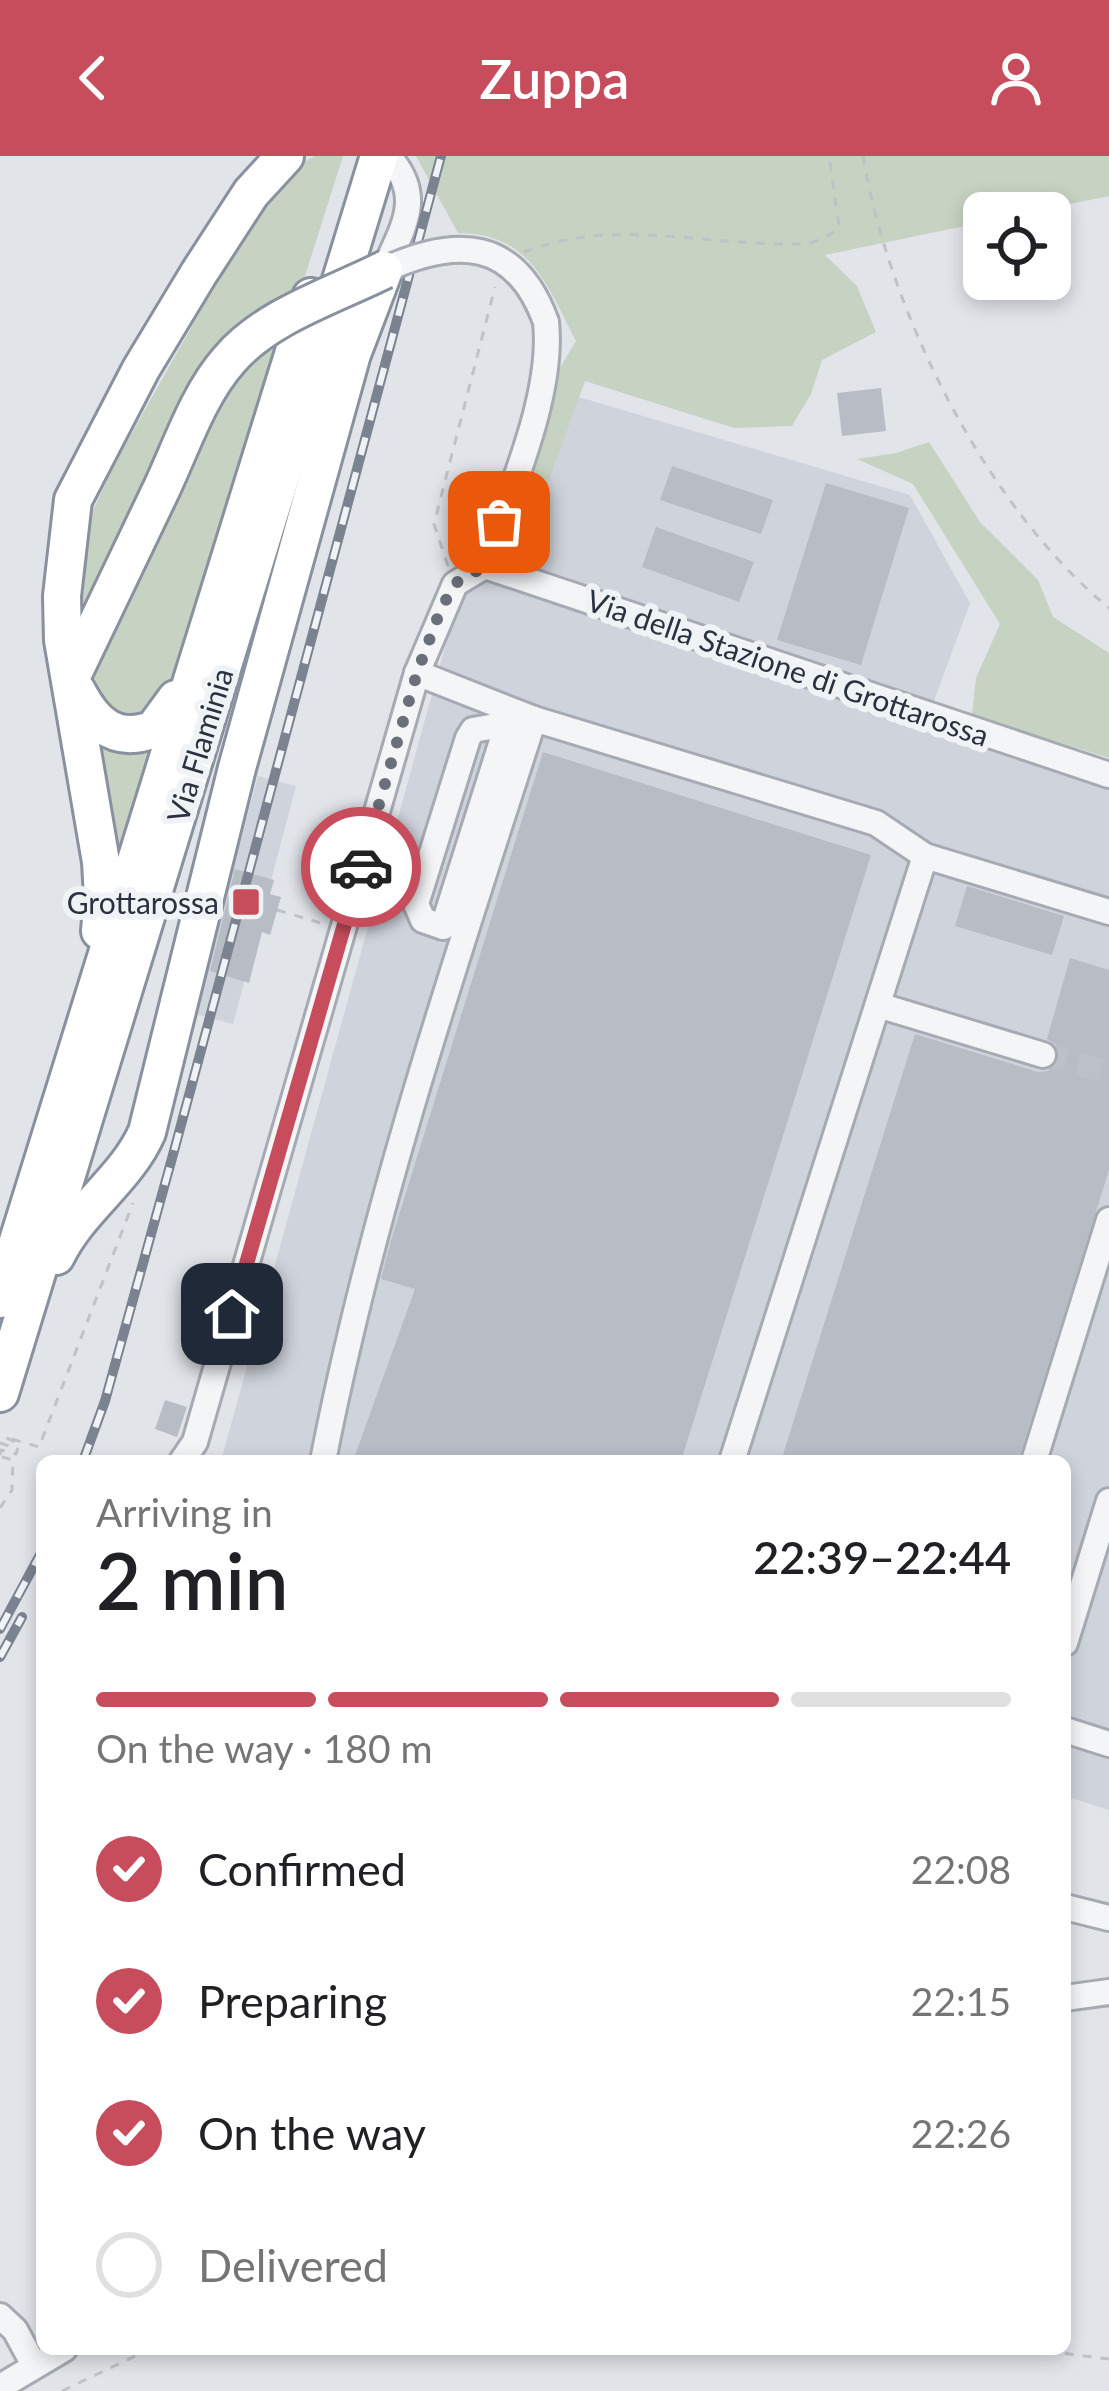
<!DOCTYPE html>
<html lang="en">
<head>
<meta charset="utf-8">
<style>
  :root { --surface:#fff; --page:#f2f2f2; --text:#202124; --muted:#757577; --line:#e0e0e0; --accent:#c74d5d }
  body { margin:0; font-family:Lato,sans-serif; background:var(--page); color:var(--text); height:100vh; display:flex; flex-direction:column; font-size:45px; white-space:nowrap }
  * { box-sizing:border-box; margin:0 }
  p { font-size:39px; color:var(--muted) }
  .icon { flex:none; width:66px; height:66px; fill:none; stroke:currentColor; stroke-width:2; stroke-linecap:round; stroke-linejoin:round }
  .map { position:relative; flex:1; overflow:hidden }
  .sheet { position:absolute; left:36px; top:1299px; width:1035px; height:900px; display:flex; flex-direction:column; background:var(--surface); border-radius:18px; box-shadow:0 6px 18px #0003 }
  .sheet>* { flex:none }
  .fabs { position:absolute; left:963px; top:36px; display:grid; gap:24px }
  .fabs a { display:grid; place-items:center; width:108px; height:108px; border-radius:18px; background:var(--surface); box-shadow:0 6px 18px #0003; font-size:60px }
  .pin { position:absolute; display:grid; place-items:center; width:102px; height:102px; color:#fff; margin:-51px; border-radius:24px; box-shadow:0 6px 18px #0006 }
  .courier { position:absolute; display:grid; place-items:center; width:120px; height:120px; margin:-60px; border:9px solid #c74d5d; border-radius:50%; background:#fff; color:#222; box-shadow:0 3px 15px #0007 }
  .headline em { font-style:normal; font-weight:600 }
  .headline div { display:flex; flex-direction:column-reverse }
  .headline { display:flex; align-items:center; justify-content:space-between; height:204px; padding:0 60px }
  h1 { font-size:78px; font-weight:600; line-height:90px }
  .bar { display:grid; grid-template-columns:repeat(4,1fr); gap:18px 12px; align-content:center; height:144px; padding:0 60px }
  .bar i { height:15px; border-radius:9px; background:var(--line) }
  .bar .selected { background:var(--accent) }
  .bar p { grid-column:span 4 }
  ol { padding:0 60px; list-style:none }
  li { display:flex; align-items:center; gap:36px; height:132px }
  li p { margin-inline-start:auto }
  li .icon { padding:12px; border-radius:50%; background:var(--accent); color:#fff; stroke-width:4 }
  li:last-child { color:var(--muted) }
  li i { width:66px; height:66px; border:6px solid var(--line); border-radius:50% }
  header { display:flex; justify-content:space-between; align-items:center; height:156px; padding:0 60px; background:var(--accent); color:#fff; font-size:54px; font-weight:600 }
  .map>svg:first-child { display:block }
  .built { fill:#cfd3db }
  .green { fill:#c6d2c2 }
  .building { fill:#b8bdc5 }
  .lines { fill:none; stroke-linecap:round; stroke-linejoin:round }
  .minor-tunnel { stroke:#bcc0c7; stroke-width:24; stroke-dasharray:24 12; stroke-linecap:butt }
  .minor-casing { stroke:#a6abb3; stroke-width:30 }
  .highway-casing { stroke:#89919f; stroke-width:42 }
  .path { stroke:#bfc2c7; stroke-width:3; stroke-dasharray:9 9; stroke-linecap:butt }
  .minor { stroke:#f3f5f7; stroke-width:24 }
  .highway { stroke:#fff; stroke-width:36 }
  .rail-casing { stroke:#7b8391; stroke-width:10 }
  .rail { stroke:#f0f3f6; stroke-width:6; stroke-dasharray:18; stroke-linecap:butt }
  .minor-bridge-casing { stroke:#a6abb3; stroke-width:30; stroke-linecap:butt }
  .highway-bridge-casing { stroke:#89919f; stroke-width:42; stroke-linecap:butt }
  .minor-bridge { stroke:#f3f5f7; stroke-width:24 }
  .highway-bridge { stroke:#fff; stroke-width:36 }
  .done { stroke:#6a707a; stroke-width:12; stroke-dasharray:0 21.6 }
  .route { stroke:#c74d5d; stroke-width:15 }
  .poi-dot { fill:#c74d5d; stroke:#f0f3f6; stroke-width:4.5 }
  .labels { text-anchor:middle; dominant-baseline:central; stroke-width:12; stroke-linejoin:round; paint-order:stroke }
  .street-label { font-size:30px; fill:#2a323f; stroke:#f0f3f6 }
  .poi-label { font-size:30px; fill:#2a323f; stroke:#f0f3f6; text-anchor:end }
</style>
</head>
<body>
<header><svg class="icon" aria-label="back" viewBox="0 0 24 24"><path d="M15 5l-7 7 7 7"/></svg>Zuppa<svg class="icon" aria-label="person" viewBox="0 0 24 24"><circle cx="12" cy="8" r="4"/><path d="M4 21q1-7 8-7t8 7"/></svg></header>
<div class="map">
<svg width="1109" height="2235" viewBox="0 0 1109 2235">
  <rect width="100%" height="100%" fill="#e1e4e9"/>
  <g class="built">
    <path d="M555 234 910 339 970 447 934 545 502 404Z"/>
    <path d="M467 411 1109 621V1654L1065 1640V1305H221Z"/>
    <path d="M258 620 296 630 233 868 195 858Z"/>
  </g>
  <g class="green">
    <path d="M315 0H343L300 136 229 179 205 207 73 481 91 359 114 309 257 54 295 11Z"/>
    <path d="M416 0H1109V40L1026 57H984V66L825 99 857 130 876 176 822 204 811 238 792 270 734 272 585 225 523 395 501 385 555 220 576 185C547 130 531 77 458 77Z"/>
    <path d="M289 179 173 530 158 559 126 572 92 535 96 511 232 227 264 193Z"/>
    <path d="M929 286 980 366 1038 424 1053 461 1109 497V602L972 559 976 522 1000 468 913 328 857 303 896 297Z"/>
    <path d="M91 582C117 599 132 595 160 583L122 721Z"/>
  </g>
  <g class="building">
    <path d="M881 232 886 275 842 280 837 237Z"/>
    <path d="M672 310 773 344 761 378 660 344Z"/>
    <path d="M826 327 909 352 861 509 777 484Z"/>
    <path d="M656 371 754 406 739 446 642 411Z"/>
    <path d="M543 596 871 699 681 1305H353L415 1133 381 1123 390 1088Z"/>
    <path d="M235 713 274 724 270 738 281 741 270 779 262 776 249 827 210 815Z"/>
    <path d="M967 730 1064 760 1052 799 955 770Z"/>
    <path d="M1070 802 1109 814V1014L1018 1305H781L915 878 1038 916 1048 915 1059 903 1056 889 1047 883Z"/>
    <path d="M165 1244 187 1251 177 1281 155 1273Z"/>
  </g>
  <g class="lines">
    <path class="minor-tunnel" d="M1043 899 1109 916"/>
    <g class="minor-casing">
      <g id="minor">
        <path d="M384 114C403 71 425 40 388 0"/>
        <path d="M485 410C508 339 554 240 546 166"/>
        <path d="M417 517 534 563 876 667 925 700"/>
        <path d="M534 563 502 585 443 771 423 764 416 748 468 582 473 574Z"/>
        <path d="M878 849 1043 899"/>
        <path d="M182 1305 195 1286 417 517 455 428 485 410 1109 619"/>
        <path d="M323 1305C372 1053 455 807 534 563"/>
        <path d="M732 1305 925 700 1109 756"/>
        <path d="M1034 1305 1109 1064"/>
        <path d="M1065 1487 1109 1345"/>
        <path d="M1065 1574 1109 1588"/>
        <path d="M1065 1751 1109 1762"/>
        <path d="M1065 1842 1109 1836"/>
        <path d="M0 2160 15 2174 34 2209"/>
        <path d="M0 2231 64 2193"/>
      </g>
    </g>
    <g class="highway-casing">
      <g id="highway">
        <path d="M71 522 159 338"/>
        <path d="M77 535C94 568 116 588 154 573L176 543"/>
        <path d="M100 775 103 741 101 706 63 484 62 440 73 344 141 213 199 117 251 37 285 0"/>
        <path d="M56 1100C79 1052 126 1024 147 976L237 612 352 198 384 114"/>
        <path d="M0 1143 311 141"/>
        <path d="M0 1237 379 0"/>
      </g>
    </g>
    <g class="path">
      <path d="M863 0C889 156 986 351 1109 452"/>
      <path d="M524 96C613 61 706 90 797 88 814 88 829 82 839 70L829 0"/>
      <path d="M448 410 434 368 495 131"/>
      <path d="M277 754 324 768"/>
      <path d="M0 1287 15 1292"/>
      <path d="M0 1299 1 1294 16 1298 19 1288 5 1281 39 1291 133 1047"/>
      <path d="M0 1352 12 1334 13 1304 2 1301"/>
      <path d="M1029 2193 1109 2203"/>
      <path d="M62 2235 150 2193"/>
    </g>
    <use href="#minor" class="minor"/>
    <use href="#highway" class="highway"/>
    <g class="rail-casing">
      <g id="rail">
        <path d="M83 1305 105 1245 174 995 441 0"/>
        <path d="M0 1473 42 1395"/>
        <path d="M0 1501 22 1461"/>
      </g>
    </g>
    <use href="#rail" class="rail"/>
    <g class="minor-bridge-casing">
      <path id="minor-bridge" d="M384 114C457 80 516 83 546 166"/>
    </g>
    <g class="highway-bridge-casing">
      <path id="highway-bridge" d="M159 338C180 295 197 240 229 204 266 160 334 139 384 114"/>
    </g>
    <use href="#minor-bridge" class="minor-bridge"/>
    <use href="#highway-bridge" class="highway-bridge"/>
  </g>
  <g class="lines">
    <path class="done" d="M361 711 417 517 439 458 454 428 485 410 499 366"/>
    <path class="route" d="M232 1158 361 711"/>
  </g>
  <rect class="poi-dot" x="231" y="731" width="30" height="30" rx="6"/>
  <g class="labels">
    <g class="street-label">
      <text transform="translate(788 511) rotate(19)">Via della Stazione di Grottarossa</text>
      <text transform="translate(199 589) rotate(-73)">Via Flaminia</text>
    </g>
    <g class="poi-label">
      <text x="219" y="746">Grottarossa</text>
    </g>
  </g>
</svg>
<div class="fabs">
<a><svg class="icon" aria-label="locate" viewBox="0 0 24 24"><circle cx="12" cy="12" r="6"/><path d="M12 2v4M12 18v4M2 12h4M18 12h4"/></svg></a>
</div>
<div class="pin" style="left:499px;top:366px;background:#ea580c"><svg class="icon" aria-label="bag" viewBox="0 0 24 24"><path d="M5 8h14l-1 12H6zM9 8a3 3 0 0 1 6 0"/></svg></div>
<div class="pin" style="left:232px;top:1158px;background:#1f2937"><svg class="icon" aria-label="home" viewBox="0 0 24 24"><path d="M3 11l9-7 9 7M6 9v11h12V9"/></svg></div>
<div class="courier" style="left:361px;top:711px"><svg class="icon" aria-label="car" viewBox="0 0 24 24"><path d="M5 17H2v-5l4-1 3-4h7l3 4 3 1v5h-3M9 17h6M6 11h13"/><circle cx="7" cy="17" r="2"/><circle cx="17" cy="17" r="2"/></svg></div>
<section class="sheet">
<div class="headline"><div><h1>2 min</h1><p>Arriving in</p></div><em>22:39–22:44</em></div>
<div class="bar"><i class="selected"></i><i class="selected"></i><i class="selected"></i><i></i><p>On the way · 180 m</p></div>
<ol>
<li><svg class="icon" aria-label="check" viewBox="0 0 24 24"><path d="M5 12l5 5 9-10"/></svg>Confirmed<p>22:08</p></li>
<li><svg class="icon" aria-label="check" viewBox="0 0 24 24"><path d="M5 12l5 5 9-10"/></svg>Preparing<p>22:15</p></li>
<li><svg class="icon" aria-label="check" viewBox="0 0 24 24"><path d="M5 12l5 5 9-10"/></svg>On the way<p>22:26</p></li>
<li><i></i>Delivered</li>
</ol>
</section>
</div>
</body>
</html>
